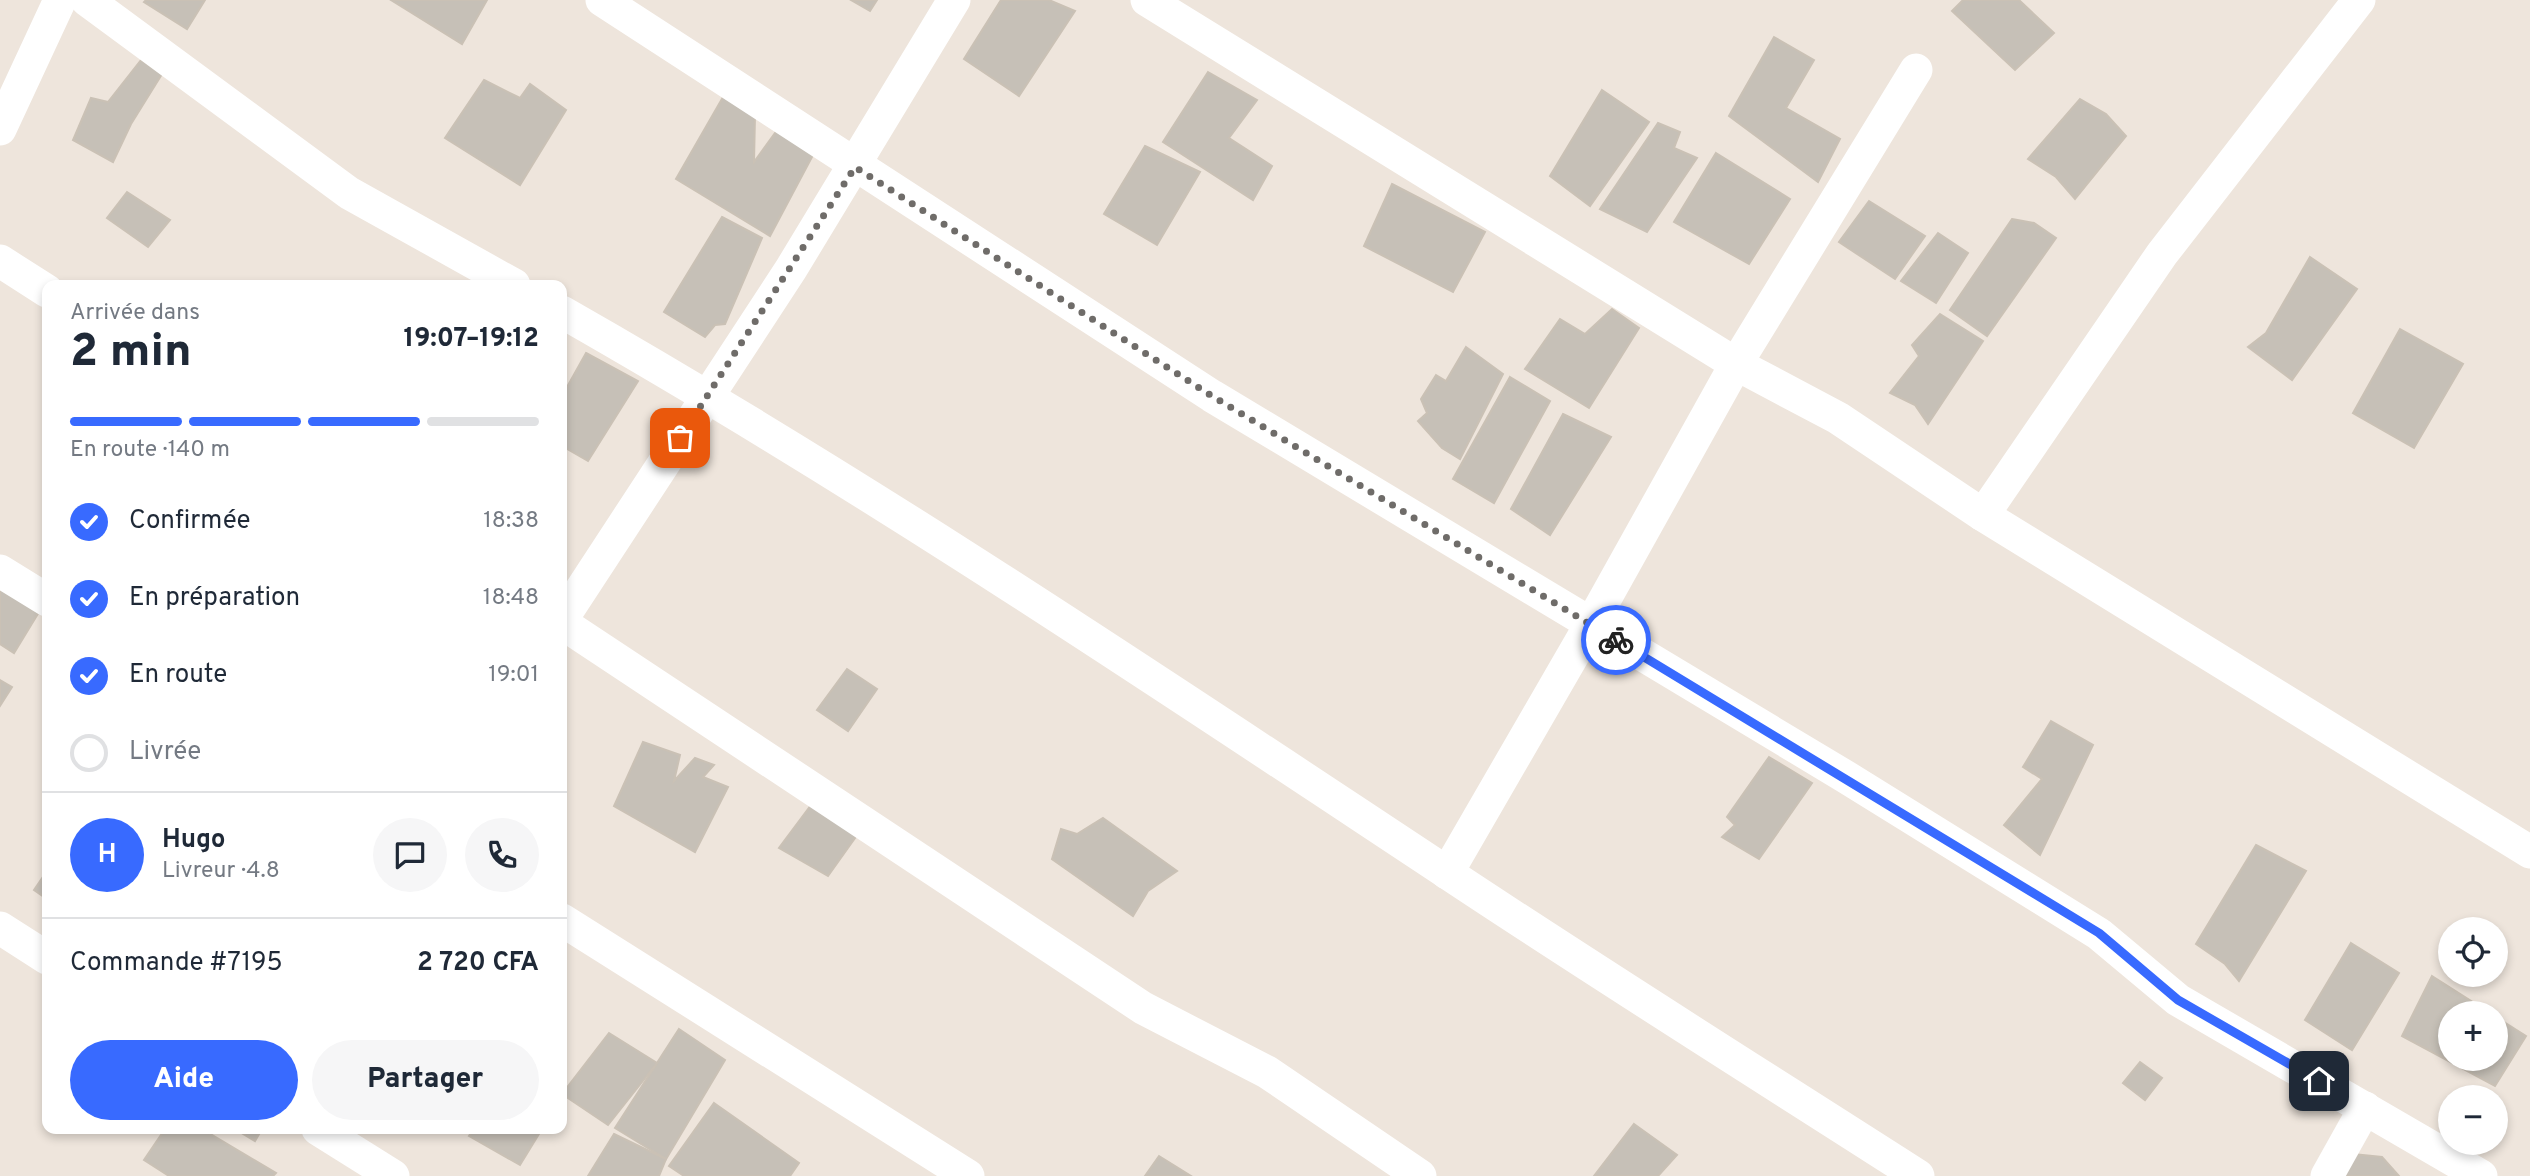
<!DOCTYPE html>
<html lang="fr">
<head>
<meta charset="utf-8">
<style>
  :root { --surface:#fff; --page:#f6f6f7; --text:#1f2937; --muted:#747a83; --line:#e0e1e3; --accent:#386aff }
  body { margin:0; font-family:Overpass,sans-serif; background:var(--page); color:var(--text); height:100vh; display:flex; flex-direction:column; font-size:26px; white-space:nowrap }
  * { box-sizing:border-box; margin:0 }
  p { font-size:23px; color:var(--muted) }
  .icon { flex:none; width:38px; height:38px; fill:none; stroke:currentColor; stroke-width:2; stroke-linecap:round; stroke-linejoin:round }
  .map { position:relative; flex:1; overflow:hidden }
  .drawer { position:absolute; left:42px; top:280px; width:525px; height:854px; display:flex; flex-direction:column; background:var(--surface); border-radius:14px; box-shadow:0 4px 10px #0003 }
  .drawer>* { flex:none }
  .tools { position:absolute; left:2438px; top:917px; display:grid; gap:14px }
  .tools a { display:grid; place-items:center; width:70px; height:70px; border-radius:50%; background:var(--surface); box-shadow:0 4px 10px #0003; font-size:35px }
  .pin { position:absolute; display:grid; place-items:center; width:60px; height:60px; color:#fff; margin:-30px; border-radius:14px; box-shadow:0 4px 10px #0006 }
  .courier { position:absolute; display:grid; place-items:center; width:70px; height:70px; margin:-35px; border:5px solid #386aff; border-radius:50%; background:#fff; color:#222; box-shadow:0 2px 9px #0007 }
  .headline em { font-style:normal; font-weight:800 }
  .headline div { display:flex; flex-direction:column-reverse }
  .headline { display:flex; align-items:center; justify-content:space-between; height:119px; padding:0 28px }
  h1 { font-size:46px; font-weight:800; line-height:52px }
  .bar { display:grid; grid-template-columns:repeat(4,1fr); gap:10px 7px; align-content:center; height:84px; padding:0 28px }
  .bar i { height:9px; border-radius:5px; background:var(--line) }
  .bar .on { background:var(--accent) }
  .bar p { grid-column:span 4 }
  .line { display:flex; align-items:center; gap:18px; padding:0 28px; border-top:2px solid var(--line) }
  .line div { flex:1 }
  .round { display:grid; place-items:center; flex:none; width:74px; height:74px; border-radius:37px; background:var(--page) }
  ol { padding:0 28px; list-style:none }
  li { display:flex; align-items:center; gap:21px; height:77px }
  li p { margin-inline-start:auto }
  li .icon { padding:7px; border-radius:50%; background:var(--accent); color:#fff; stroke-width:4 }
  li:last-child { color:var(--muted) }
  li i { width:38px; height:38px; border:4px solid var(--line); border-radius:50% }
  .button { display:flex; gap:14px; margin-top:auto; padding:14px 28px }
  .button a { flex:1; height:80px; border-radius:42px; background:var(--accent); color:#fff; font-size:28px; font-weight:800; line-height:80px; text-align:center }
  .button a+a { background:var(--page); color:var(--text) }
  .map>svg:first-child { display:block }
  .building { fill:#c6c0b7; stroke:#cac1b5; stroke-width:2 }
  .lines { fill:none; stroke-linecap:round; stroke-linejoin:round }
  .minor { stroke:#fff; stroke-width:33 }
  .done { stroke:#6f6c69; stroke-width:7; stroke-dasharray:0 12.6 }
  .route { stroke:#386aff; stroke-width:9 }
</style>
</head>
<body>
<div class="map">
<svg width="2530" height="1176" viewBox="0 0 2530 1176">
  <rect width="100%" height="100%" fill="#eee5dc"/>
  <g class="building">
    <path d="M146 0H205L187 29 144 2Z"/>
    <path d="M391 0H487L462 44Z"/>
    <path d="M851 0H877L870 11Z"/>
    <path d="M1001 0H1049L1075 11 1019 96 964 59Z"/>
    <path d="M1963 0H2019L2054 33 2015 70 1952 11Z"/>
    <path d="M1774 37 1814 60 1786 108 1840 139 1818 182 1729 116Z"/>
    <path d="M141 60 162 74 131 124 113 162 73 140 91 98 108 102Z"/>
    <path d="M1208 72 1257 100 1229 138 1272 166 1253 200 1163 142Z"/>
    <path d="M484 80 520 98 530 84 566 110 520 185 445 138Z"/>
    <path d="M1602 90 1649 122 1590 206 1550 176Z"/>
    <path d="M723 97 755 115 754 162 778 129 813 155 770 236 676 179Z"/>
    <path d="M2080 99 2106 114 2126 136 2075 199 2056 177 2028 159Z"/>
    <path d="M1658 123 1680 132 1674 148 1697 158 1647 232 1600 209Z"/>
    <path d="M1145 146 1200 172 1157 245 1104 214Z"/>
    <path d="M1716 153 1790 199 1749 264 1674 222Z"/>
    <path d="M1392 184 1485 232 1453 292 1364 246Z"/>
    <path d="M127 192 170 220 148 247 107 218Z"/>
    <path d="M1869 201 1925 236 1895 279 1839 242Z"/>
    <path d="M722 217 762 238 725 324 715 325 705 337 664 312Z"/>
    <path d="M2012 219 2034 223 2056 238 1987 336 1950 310Z"/>
    <path d="M1938 233 1968 253 1936 303 1901 281Z"/>
    <path d="M2310 257 2357 289 2292 380 2248 347 2266 333Z"/>
    <path d="M1612 309 1639 328 1589 408 1525 369 1560 319 1585 334Z"/>
    <path d="M1940 314 1983 341 1928 424 1915 405 1890 393 1919 356 1912 345Z"/>
    <path d="M2400 329 2463 364 2414 448 2353 413Z"/>
    <path d="M1466 347 1503 374 1460 459 1442 448 1418 421 1427 413 1421 399 1436 375 1446 381Z"/>
    <path d="M586 353 638 381 588 461 562 446V396Z"/>
    <path d="M1510 377 1550 401 1494 503 1453 479Z"/>
    <path d="M1563 414 1611 437 1550 535 1511 509Z"/>
    <path d="M0 581 42 607 14 653 0 644Z"/>
    <path d="M847 669 877 689 848 731 817 710Z"/>
    <path d="M0 680 12 687 0 706Z"/>
    <path d="M2051 721 2093 745 2040 855 2004 825 2042 779 2023 767Z"/>
    <path d="M643 742 680 755 674 781 695 758 714 765 703 777 728 787 695 852 614 806Z"/>
    <path d="M1769 757 1812 783 1759 859 1722 837 1735 825 1727 817Z"/>
    <path d="M814 801 860 831 828 876 779 848Z"/>
    <path d="M1103 818 1177 871 1148 891 1133 916 1052 859 1061 829 1077 834Z"/>
    <path d="M2256 845 2306 871 2239 981 2225 964 2196 944Z"/>
    <path d="M47 871V899L34 890Z"/>
    <path d="M2351 943 2399 973 2352 1050 2305 1020Z"/>
    <path d="M2432 976 2490 1013H2450V1059H2496V1017L2526 1036 2495 1086 2402 1036Z"/>
    <path d="M679 1029 725 1060 666 1159 615 1128Z"/>
    <path d="M609 1033 657 1063 608 1125 562 1094Z"/>
    <path d="M2140 1062 2162 1078 2145 1100 2123 1083Z"/>
    <path d="M714 1103 799 1163 790 1176H684L669 1166Z"/>
    <path d="M1634 1124 1677 1155 1658 1176H1594Z"/>
    <path d="M165 1129H202L276 1173 273 1176H169L144 1160Z"/>
    <path d="M235 1129H262L255 1141Z"/>
    <path d="M474 1129H542L520 1165 469 1136Z"/>
    <path d="M614 1134 666 1159 659 1176H588Z"/>
    <path d="M2343 1153 2382 1157 2399 1176H2330Z"/>
    <path d="M1159 1156 1191 1176H1145Z"/>
  </g>
  <g class="lines">
    <g class="minor">
      <path d="M87 0 349 193 514 285"/>
      <path d="M602 0 1212 396 1846 777 2099 934 2178 1000 2481 1176"/>
      <path d="M1147 0 1736 364 1838 418 1983 515 2530 852"/>
      <path d="M0 129 60 0"/>
      <path d="M0 261 47 291"/>
      <path d="M562 312C866 485 1157 681 1449 874 1604 977 1762 1076 1918 1176"/>
      <path d="M1983 515 2162 254 2359 0"/>
      <path d="M0 571 47 600"/>
      <path d="M562 619 791 269 954 0"/>
      <path d="M562 623 1143 1008 1267 1072 1420 1176"/>
      <path d="M1447 873 1591 624 1736 364 1916 70"/>
      <path d="M562 920 968 1176"/>
      <path d="M0 928 47 958"/>
      <path d="M318 1129 393 1176"/>
      <path d="M2327 1176 2365 1108"/>
    </g>
  </g>
  <g class="lines">
    <path class="done" d="M680 438 855 167 1212 396 1616 640"/>
    <path class="route" d="M1616 640 2099 933 2178 1000 2319 1081"/>
  </g>
</svg>
<div class="tools">
<a><svg class="icon" aria-label="locate" viewBox="0 0 24 24"><circle cx="12" cy="12" r="6"/><path d="M12 2v4M12 18v4M2 12h4M18 12h4"/></svg></a>
<a>+</a>
<a>−</a>
</div>
<div class="pin" style="left:680px;top:438px;background:#ea580c"><svg class="icon" aria-label="bag" viewBox="0 0 24 24"><path d="M5 8h14l-1 12H6zM9 8a3 3 0 0 1 6 0"/></svg></div>
<div class="pin" style="left:2319px;top:1081px;background:#1f2937"><svg class="icon" aria-label="home" viewBox="0 0 24 24"><path d="M3 11l9-7 9 7M6 9v11h12V9"/></svg></div>
<div class="courier" style="left:1616px;top:640px"><svg class="icon" aria-label="bike" viewBox="0 0 24 24"><circle cx="6" cy="16" r="4"/><circle cx="18" cy="16" r="4"/><path d="M6 16l4-8h5l3 8M10 8l3 8H6M13 5h3"/></svg></div>
<section class="drawer">
<div class="headline"><div><h1>2 min</h1><p>Arrivée dans</p></div><em>19:07–19:12</em></div>
<div class="bar"><i class="on"></i><i class="on"></i><i class="on"></i><i></i><p>En route · 140 m</p></div>
<ol>
<li><svg class="icon" aria-label="check" viewBox="0 0 24 24"><path d="M5 12l5 5 9-10"/></svg>Confirmée<p>18:38</p></li>
<li><svg class="icon" aria-label="check" viewBox="0 0 24 24"><path d="M5 12l5 5 9-10"/></svg>En préparation<p>18:48</p></li>
<li><svg class="icon" aria-label="check" viewBox="0 0 24 24"><path d="M5 12l5 5 9-10"/></svg>En route<p>19:01</p></li>
<li><i></i>Livrée</li>
</ol>
<div class="line" style="height:126px"><b class="round" style="background:var(--accent);color:#fff">H</b><div><b>Hugo</b><p>Livreur · 4.8</p></div><a class="round"><svg class="icon" aria-label="chat" viewBox="0 0 24 24"><path d="M4 5h16v11H9l-5 4z"/></svg></a><a class="round"><svg class="icon" aria-label="phone" viewBox="0 0 24 24"><path d="M5 4h4l2 5-3 2q2 4 5 5l2-3 5 2v4C11 20 4 13 5 4z"/></svg></a></div>
<div class="line" style="height:91px"><div>Commande #7195</div><b>2 720 CFA</b></div>
<div class="button"><a>Aide</a><a>Partager</a></div>
</section>
</div>
</body>
</html>
